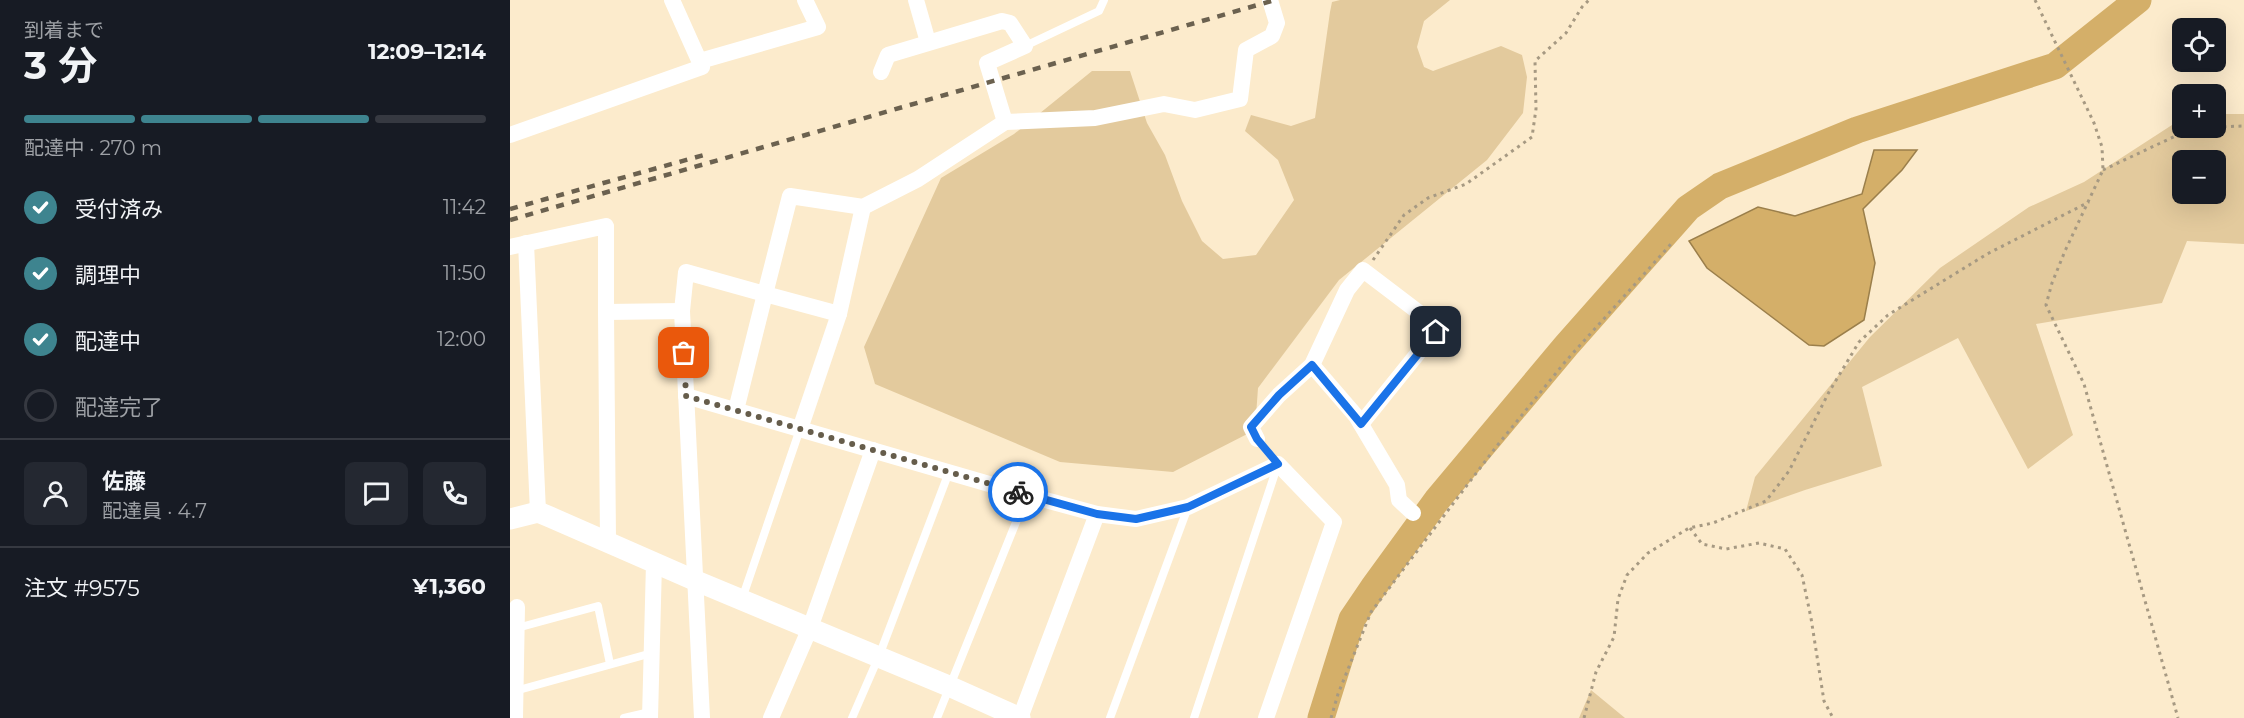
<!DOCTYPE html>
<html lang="ja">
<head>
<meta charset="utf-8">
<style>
  :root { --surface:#171b24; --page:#242831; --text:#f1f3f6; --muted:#9ea1a6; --line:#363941; --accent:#3e848f }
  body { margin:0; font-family:Montserrat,"Noto Sans JP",sans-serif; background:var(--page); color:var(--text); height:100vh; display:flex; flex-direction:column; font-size:22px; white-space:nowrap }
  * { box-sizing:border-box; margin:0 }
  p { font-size:20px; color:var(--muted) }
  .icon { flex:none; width:33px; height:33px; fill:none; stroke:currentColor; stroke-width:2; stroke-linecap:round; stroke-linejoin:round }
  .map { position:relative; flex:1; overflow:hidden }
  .details { display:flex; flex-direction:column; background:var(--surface); width:510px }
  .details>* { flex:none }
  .buttons { position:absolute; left:1662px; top:18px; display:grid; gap:12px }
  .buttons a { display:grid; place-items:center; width:54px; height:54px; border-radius:9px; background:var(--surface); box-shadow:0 6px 24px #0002; font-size:30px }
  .pin { position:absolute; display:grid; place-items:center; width:51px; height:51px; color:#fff; margin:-26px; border-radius:12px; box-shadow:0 3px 9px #0006 }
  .courier { position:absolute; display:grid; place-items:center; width:60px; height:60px; margin:-30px; border:4px solid #1a73e8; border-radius:50%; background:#fff; color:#222; box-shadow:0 2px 8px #0007 }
  .head em { font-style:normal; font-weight:700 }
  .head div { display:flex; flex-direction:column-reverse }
  .head { display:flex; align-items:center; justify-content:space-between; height:102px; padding:0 24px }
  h1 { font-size:39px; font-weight:700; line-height:45px }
  .bar { display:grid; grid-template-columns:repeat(4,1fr); gap:9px 6px; align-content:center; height:72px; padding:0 24px }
  .bar i { height:8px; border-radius:4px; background:var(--line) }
  .bar .active { background:var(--accent) }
  .bar p { grid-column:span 4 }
  .line { display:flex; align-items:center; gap:15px; padding:0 24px; border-top:2px solid var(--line) }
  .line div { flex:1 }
  .round { display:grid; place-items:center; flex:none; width:63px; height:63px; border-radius:9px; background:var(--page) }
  ol { padding:0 24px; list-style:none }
  li { display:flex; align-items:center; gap:18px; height:66px }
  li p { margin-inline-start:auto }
  li .icon { padding:6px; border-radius:50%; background:var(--accent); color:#fff; stroke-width:4 }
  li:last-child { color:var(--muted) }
  li i { width:33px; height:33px; border:3px solid var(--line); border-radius:50% }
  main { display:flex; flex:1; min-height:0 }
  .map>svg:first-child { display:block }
  .green { fill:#e3ca9d; fill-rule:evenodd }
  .water { fill:#d4af69; stroke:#9b7f4b; stroke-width:1.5 }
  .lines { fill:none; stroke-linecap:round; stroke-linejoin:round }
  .river { stroke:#d4af69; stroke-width:27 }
  .path { stroke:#a69982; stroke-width:3; stroke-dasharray:3 4.5; stroke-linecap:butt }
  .service { stroke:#fff; stroke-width:8 }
  .minor { stroke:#fff; stroke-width:16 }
  .tertiary { stroke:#fff; stroke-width:21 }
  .rail { stroke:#6b614f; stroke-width:4.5; stroke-dasharray:8 8; stroke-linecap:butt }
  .done { stroke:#665d4b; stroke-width:6; stroke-dasharray:0 10.8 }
  .route { stroke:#1a73e8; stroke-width:8 }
</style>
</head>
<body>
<main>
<section class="details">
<div class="head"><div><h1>3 分</h1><p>到着まで</p></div><em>12:09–12:14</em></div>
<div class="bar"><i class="active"></i><i class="active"></i><i class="active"></i><i></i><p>配達中 · 270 m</p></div>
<ol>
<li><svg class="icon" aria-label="check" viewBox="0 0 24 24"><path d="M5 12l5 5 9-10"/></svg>受付済み<p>11:42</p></li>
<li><svg class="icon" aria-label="check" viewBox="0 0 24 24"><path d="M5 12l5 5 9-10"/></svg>調理中<p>11:50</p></li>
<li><svg class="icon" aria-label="check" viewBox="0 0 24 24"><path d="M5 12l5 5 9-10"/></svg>配達中<p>12:00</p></li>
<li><i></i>配達完了</li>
</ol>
<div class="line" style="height:108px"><a class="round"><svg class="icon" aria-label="person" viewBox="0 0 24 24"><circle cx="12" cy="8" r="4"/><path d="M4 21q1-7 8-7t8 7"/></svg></a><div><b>佐藤</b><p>配達員 · 4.7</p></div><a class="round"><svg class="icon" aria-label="chat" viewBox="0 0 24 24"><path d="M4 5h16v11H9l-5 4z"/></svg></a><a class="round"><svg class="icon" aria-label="phone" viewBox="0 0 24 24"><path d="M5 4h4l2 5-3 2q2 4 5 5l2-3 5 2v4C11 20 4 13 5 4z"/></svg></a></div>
<div class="line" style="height:78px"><div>注文 #9575</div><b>¥1,360</b></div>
</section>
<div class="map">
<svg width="1734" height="718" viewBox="0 0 1734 718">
  <rect width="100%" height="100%" fill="#fcebcc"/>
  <g class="green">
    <path d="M830 0H940L914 21 907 47 914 67 923 71 991 46 1012 55 1017 77 1013 113 977 160 829 280 748 388 745 430 663 472 550 462 365 384 354 347 431 178 504 134 582 71H620L637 123 655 155 672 201 692 241 713 259 746 255 784 200 768 160 735 131 741 115 781 126 805 118 820 12 822 2Z"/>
    <path d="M1714 114H1734V244L1677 241 1652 303 1526 324 1563 435 1518 469 1448 338 1352 387 1372 466 1295 490 1236 511 1245 477 1360 337 1430 268 1519 207 1574 182 1662 125 1672 123V128H1706V115ZM1706 160V194H1672V160Z"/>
    <path d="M1081 690 1115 718H1069Z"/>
  </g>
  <path class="water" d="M1364 150H1407L1392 170 1353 209 1365 263 1354 320 1314 346 1299 345 1197 268 1179 241 1248 207 1285 216 1352 194Z"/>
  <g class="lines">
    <path class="river" d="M811 718 842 619 863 588 927 500 1056 346 1178 208 1210 186 1347 130 1545 66 1628 0"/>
    <g class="path">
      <path d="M1525 0 1584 123 1592 147 1593 170 1555 251 1542 283 1536 305 1574 384 1668 718"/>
      <path d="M1706 127 1734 126"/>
      <path d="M1593 170 1674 132 1700 128"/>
      <path d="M863 260 894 215 918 198 956 184 1022 137 1026 109 1025 61 1056 33 1072 7 1079 0"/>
      <path d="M1180 528 1192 544 1216 549 1249 543 1275 549 1292 575 1301 618 1314 701 1323 718"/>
      <path d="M821 718 828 694 861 612 986 447 1055 362 1161 244"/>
      <path d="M1074 718 1086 672 1104 637 1108 599 1117 575 1138 553 1179 528 1203 523 1256 501 1279 471 1319 392 1349 342 1378 315 1477 254 1579 202"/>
    </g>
    <g class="service">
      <path d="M515 46 589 11 594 0"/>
      <path d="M232 599 290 429"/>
      <path d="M7 628 88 606 100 664"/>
      <path d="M5 691 142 653"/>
      <path d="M114 718 140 712"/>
      <path d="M342 718 369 656 439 472"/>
      <path d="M427 718 517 495"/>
      <path d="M600 718 678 507"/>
      <path d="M684 718 768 464 747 439"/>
    </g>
    <g class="minor">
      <path d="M406 0 418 42"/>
      <path d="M190 61 308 27 295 0"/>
      <path d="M371 72 378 55 492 21 500 23 515 46 477 63 495 122"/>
      <path d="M0 135 192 67 162 0"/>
      <path d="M16 243 28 512"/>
      <path d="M0 247 96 226V312L172 311"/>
      <path d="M96 312 98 541"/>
      <path d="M802 365 846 416 887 485 889 500 903 513"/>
      <path d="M176 396 517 495 587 514 626 519 678 507 768 464 824 522 756 718"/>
      <path d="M226 410 255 294 329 314"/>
      <path d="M290 429 329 314 353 207"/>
      <path d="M747 439 741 427 769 395 802 365 837 290 853 270 924 324 925 332 851 424"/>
      <path d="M5 718 7 607"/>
      <path d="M140 718 144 563"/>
      <path d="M192 718 172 311 176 272 255 294 280 196 353 207 408 179 495 122 585 118 654 104 685 110 730 99 736 50 762 36 767 23 760 0"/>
      <path d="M261 718 300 628 363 450"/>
      <path d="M510 718 587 514"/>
    </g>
    <path class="tertiary" d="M0 519 28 512 40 517 184 580 441 687 510 718"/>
    <g class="rail">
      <path d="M0 209 194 155"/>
      <path d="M0 220 765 0"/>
    </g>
  </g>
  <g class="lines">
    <path class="done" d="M174 353 176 396 508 492"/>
    <path class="route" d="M508 492 587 514 626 519 678 507 768 464 747 439 741 427 769 395 802 365 851 424 926 332"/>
  </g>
</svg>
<div class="buttons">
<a><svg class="icon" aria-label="locate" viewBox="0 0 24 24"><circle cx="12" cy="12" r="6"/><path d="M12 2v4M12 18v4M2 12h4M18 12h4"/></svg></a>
<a>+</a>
<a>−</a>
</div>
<div class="pin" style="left:174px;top:353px;background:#ea580c"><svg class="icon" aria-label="bag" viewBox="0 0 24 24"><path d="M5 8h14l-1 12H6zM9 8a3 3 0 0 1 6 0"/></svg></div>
<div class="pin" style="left:926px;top:332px;background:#1f2937"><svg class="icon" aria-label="home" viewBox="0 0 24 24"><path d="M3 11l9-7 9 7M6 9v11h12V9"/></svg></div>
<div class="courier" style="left:508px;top:492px"><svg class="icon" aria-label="bike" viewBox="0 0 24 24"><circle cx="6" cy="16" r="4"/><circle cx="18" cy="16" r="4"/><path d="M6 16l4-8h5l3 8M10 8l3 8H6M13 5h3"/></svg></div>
</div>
</main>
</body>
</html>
